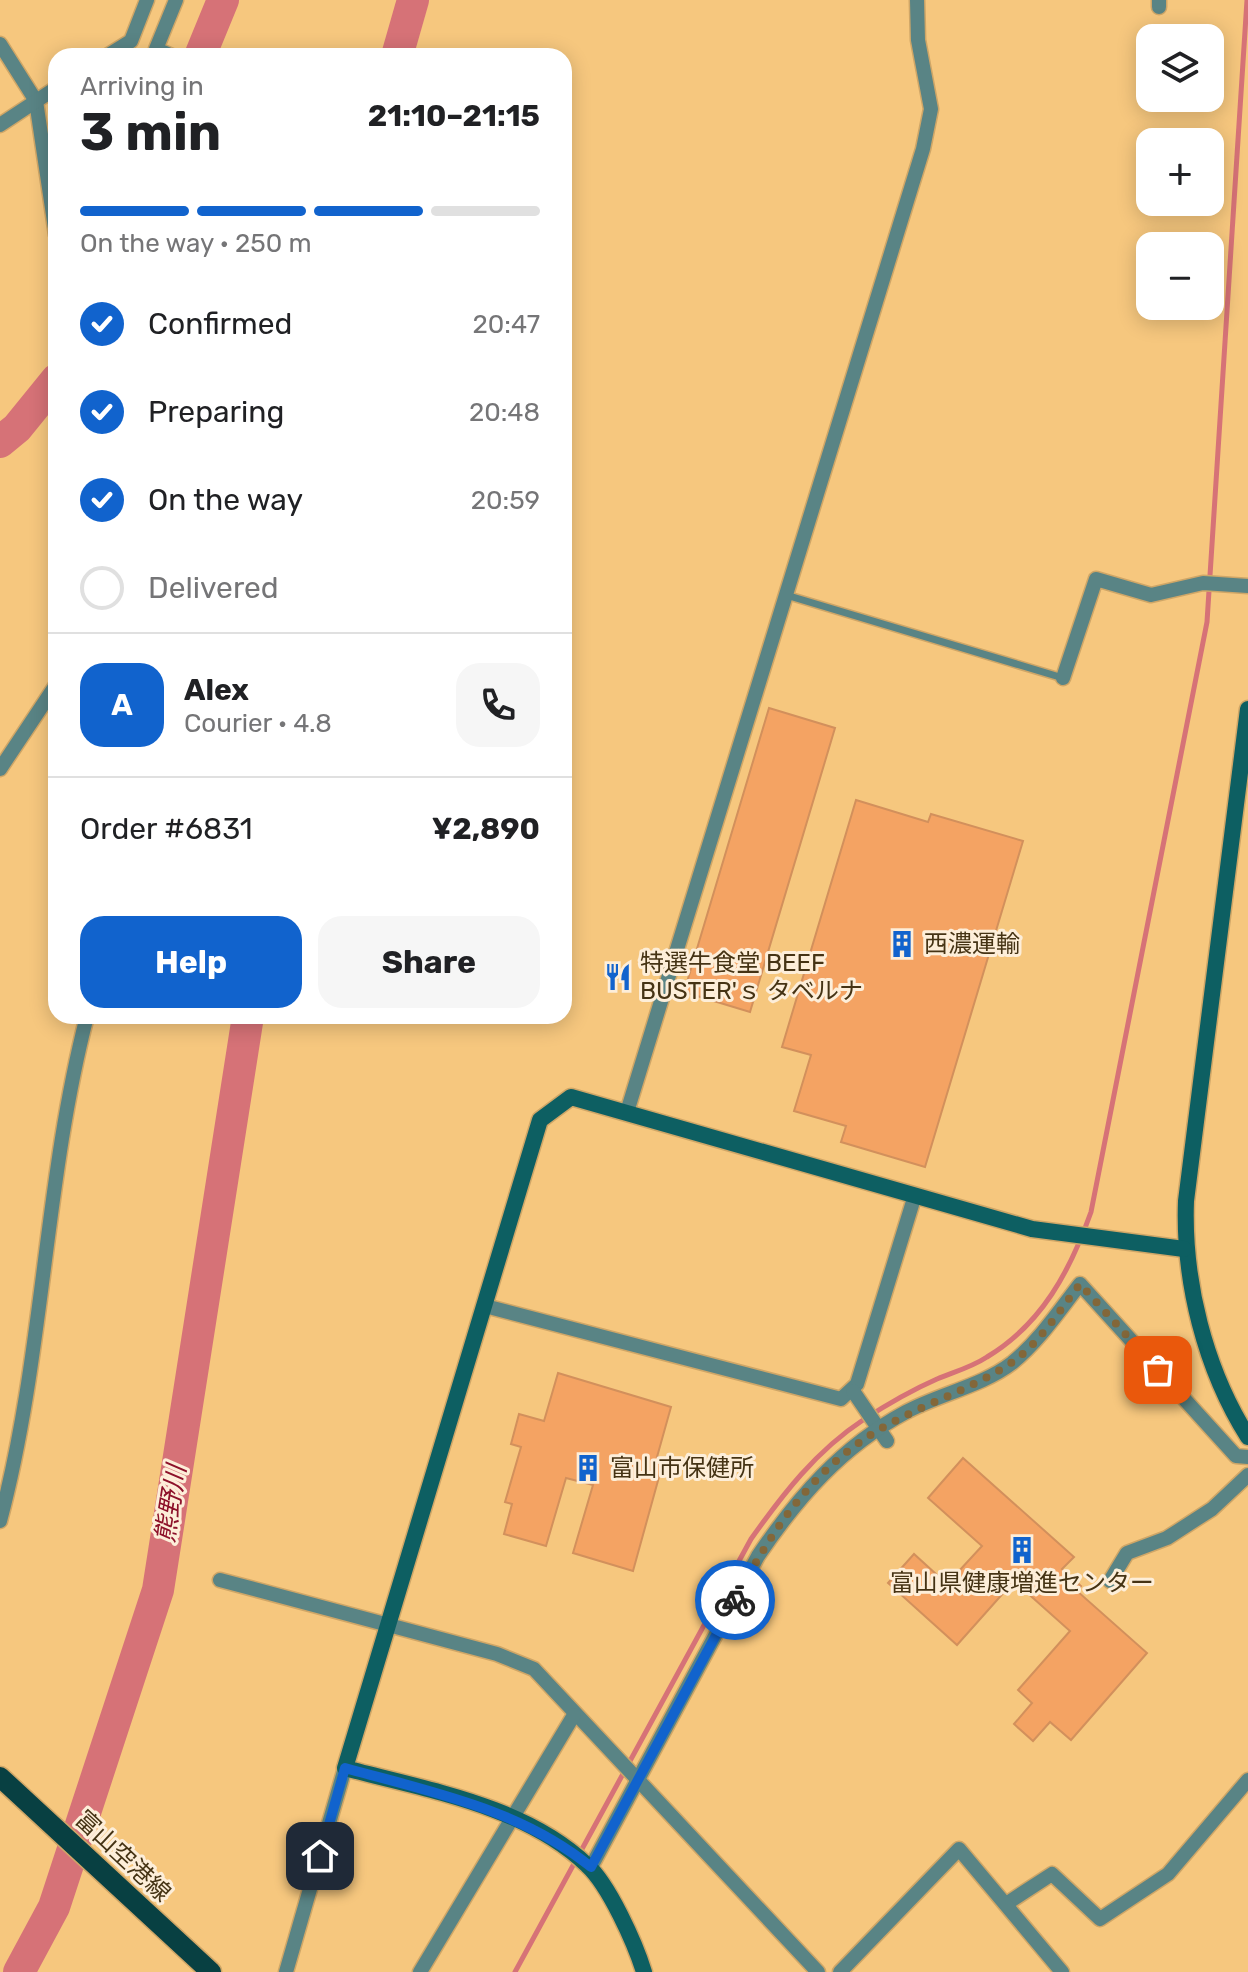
<!DOCTYPE html>
<html lang="en">
<head>
<meta charset="utf-8">
<style>
  :root { --surface:#fff; --page:#f6f6f6; --text:#202124; --muted:#757577; --line:#e0e0e0; --accent:#1163cd }
  body { margin:0; font-family:Rubik,"Noto Sans JP",sans-serif; background:var(--page); color:var(--text); height:100vh; display:flex; flex-direction:column; font-size:30px; white-space:nowrap }
  * { box-sizing:border-box; margin:0 }
  p { font-size:26px; color:var(--muted) }
  .icon { flex:none; width:44px; height:44px; fill:none; stroke:currentColor; stroke-width:2; stroke-linecap:round; stroke-linejoin:round }
  .map { position:relative; flex:1; overflow:hidden }
  .panel { position:absolute; left:48px; top:48px; width:524px; height:976px; display:flex; flex-direction:column; background:var(--surface); border-radius:24px; box-shadow:0 4px 20px #0003 }
  .panel>* { flex:none }
  .tools { position:absolute; left:1136px; top:24px; display:grid; gap:16px }
  .tools a { display:grid; place-items:center; width:88px; height:88px; border-radius:16px; background:var(--surface); box-shadow:0 4px 20px #0003; font-size:40px }
  .pin { position:absolute; display:grid; place-items:center; width:68px; height:68px; color:#fff; margin:-34px; border-radius:16px; box-shadow:0 4px 12px #0006 }
  .courier { position:absolute; display:grid; place-items:center; width:80px; height:80px; margin:-40px; border:6px solid #1163cd; border-radius:50%; background:#fff; color:#222; box-shadow:0 2px 10px #0007 }
  .overview em { font-style:normal; font-weight:700 }
  .overview div { display:flex; flex-direction:column-reverse }
  .overview { display:flex; align-items:center; justify-content:space-between; height:136px; padding:0 32px }
  h1 { font-size:52px; font-weight:700; line-height:60px }
  .bar { display:grid; grid-template-columns:repeat(4,1fr); gap:12px 8px; align-content:center; height:96px; padding:0 32px }
  .bar i { height:10px; border-radius:6px; background:var(--line) }
  .bar .active { background:var(--accent) }
  .bar p { grid-column:span 4 }
  .line { display:flex; align-items:center; gap:20px; padding:0 32px; border-top:2px solid var(--line) }
  .line div { flex:1 }
  .round { display:grid; place-items:center; flex:none; width:84px; height:84px; border-radius:24px; background:var(--page) }
  ol { padding:0 32px; list-style:none }
  li { display:flex; align-items:center; gap:24px; height:88px }
  li p { margin-inline-start:auto }
  li .icon { padding:8px; border-radius:50%; background:var(--accent); color:#fff; stroke-width:4 }
  li:last-child { color:var(--muted) }
  li i { width:44px; height:44px; border:4px solid var(--line); border-radius:50% }
  .action { display:flex; gap:16px; margin-top:auto; padding:16px 32px }
  .action a { flex:1; height:92px; border-radius:24px; background:var(--accent); color:#fff; font-size:32px; font-weight:700; line-height:92px; text-align:center }
  .action a+a { background:var(--page); color:var(--text) }
  .map>svg:first-child { display:block }
  .lines { fill:none; stroke-linecap:round; stroke-linejoin:round }
  .stream { stroke:#d67277; stroke-width:5 }
  .river { stroke:#d67277; stroke-width:32 }
  .building { fill:#f4a363; stroke:#d2905c; stroke-width:2 }
  .lane-casing { stroke:#cfa667; stroke-width:10 }
  .street-casing { stroke:#cfa667; stroke-width:17 }
  .secondary-casing { stroke:#cfa667; stroke-width:19 }
  .primary-casing { stroke:#cfa667; stroke-width:23 }
  .lane { stroke:#598485; stroke-width:7 }
  .street { stroke:#598485; stroke-width:14 }
  .secondary { stroke:#0d5f62; stroke-width:16 }
  .primary { stroke:#084042; stroke-width:20 }
  .done { stroke:#836739; stroke-width:8; stroke-dasharray:0 14.4 }
  .route { stroke:#1163cd; stroke-width:10 }
  .labels { text-anchor:middle; dominant-baseline:central; stroke-width:6; stroke-linejoin:round; paint-order:stroke }
  .poi-label { font-size:24px; fill:#453314; stroke:#fdeed9; text-anchor:start }
  .street-label { font-size:24px; fill:#453314; stroke:#fdeed9 }
  .water-label { font-size:26px; font-style:italic; fill:#8d112a; stroke:#fdeed9 }
</style>
</head>
<body>
<div class="map">
<svg width="1248" height="1972" viewBox="0 0 1248 1972">
  <rect width="100%" height="100%" fill="#f6c77e"/>
  <g class="lines">
    <path class="stream" d="M515 1972 751 1539C783 1494 816 1451 863 1420 886 1405 912 1390 937 1379 954 1372 972 1367 987 1357 1042 1324 1070 1271 1091 1212L1207 622 1247 0"/>
    <g class="river">
      <path d="M200 56 223 0"/>
      <path d="M397 56 413 0"/>
      <path d="M0 442 17 428 56 380"/>
      <path d="M19 1972 54 1907 158 1590 248 1016"/>
    </g>
  </g>
  <g class="building">
    <path d="M769 708 835 728 750 1012 684 992Z"/>
    <path d="M856 800 928 822 931 814 1023 841 925 1167 841 1142 846 1126 794 1111 811 1055 782 1047Z"/>
    <path d="M558 1373 671 1407 657 1457 664 1459 633 1571 573 1553 593 1485 566 1478 546 1546 504 1534 512 1504 505 1502 521 1447 511 1444 519 1414 544 1421Z"/>
    <path d="M963 1458 1074 1557 1062 1569 1081 1586 1077 1591 1147 1653 1071 1740 1050 1722 1033 1741 1014 1724 1032 1703 1018 1690 1070 1631 1014 1581 957 1645 888 1583 914 1554 947 1584 982 1546 928 1498Z"/>
  </g>
  <g class="lines">
    <g class="lane-casing">
      <path id="lane" d="M786 595 1063 678"/>
    </g>
    <g class="street-casing">
      <g id="street">
        <path d="M1159 7V0"/>
        <path d="M0 44 36 101 56 235"/>
        <path d="M107 56 131 41 147 0"/>
        <path d="M172 56 156 49 176 0"/>
        <path d="M0 125 56 88"/>
        <path d="M1063 678 1096 579 1151 595 1203 583 1248 586"/>
        <path d="M0 769 56 685"/>
        <path d="M627 1112 923 149 931 109 918 40 917 0"/>
        <path d="M485 1306 841 1399 857 1384 915 1195"/>
        <path d="M853 1391 887 1441"/>
        <path d="M0 1521C44 1356 44 1182 87 1016"/>
        <path d="M220 1580 497 1654 534 1669 818 1972"/>
        <path d="M1110 1581 1127 1553 1167 1538 1212 1509 1248 1475"/>
        <path d="M591 1867 758 1556C798 1497 841 1447 906 1412 939 1394 982 1386 1012 1363 1039 1341 1059 1311 1080 1284L1236 1456 1248 1457"/>
        <path d="M1006 1904 1052 1874 1100 1919 1168 1874 1248 1780"/>
        <path d="M286 1972 345 1768"/>
        <path d="M420 1972 574 1715"/>
        <path d="M840 1972 959 1849 1062 1972"/>
      </g>
    </g>
    <g class="secondary-casing">
      <g id="secondary">
        <path d="M1248 709 1186 1201C1183 1281 1205 1369 1248 1437"/>
        <path d="M644 1972C635 1943 609 1885 587 1865 524 1805 426 1790 345 1768L540 1120 571 1097 1032 1229 1184 1249"/>
      </g>
    </g>
    <g class="primary-casing">
      <path id="primary" d="M0 1777 211 1972"/>
    </g>
    <use href="#lane" class="lane"/>
    <use href="#street" class="street"/>
    <use href="#secondary" class="secondary"/>
    <use href="#primary" class="primary"/>
  </g>
  <g class="lines">
    <path class="done" d="M735 1600C766 1542 799 1488 852 1448 900 1411 957 1397 1008 1365 1037 1347 1059 1311 1080 1284L1158 1370"/>
    <path class="route" d="M320 1856 345 1768C431 1792 520 1809 591 1867L735 1600"/>
  </g>
  <defs>
    <g id="building-bare" transform="scale(2.16)"><path d="M-4-6H4V6H1V3H-1V6H-4ZM-2.5-4.3h1.7v1.8h-1.7ZM.8-4.3h1.7v1.8H.8ZM-2.5-1h1.7V.8h-1.7ZM.8-1h1.7V.8H.8Z" fill="#1163cd" stroke="#fdeed9" stroke-width="2.5" paint-order="stroke"/></g>
    <g id="restaurant-bare" transform="scale(2.16)"><path d="M-5-6h1v4h1v-4h1v4h1v-4h1v5L-1.5 .5V6h-2V.5L-5-1ZM5-6V6H3V1.5H1.5Q1.5-4 5-6Z" fill="#1163cd" stroke="#fdeed9" stroke-width="2.5" paint-order="stroke"/></g>
  </defs>
  <g fill-rule="evenodd">
    <use href="#building-bare" x="902" y="944"/>
    <use href="#restaurant-bare" x="618" y="977"/>
    <use href="#building-bare" x="588" y="1468"/>
    <use href="#building-bare" x="1022" y="1550"/>
  </g>
  <g class="labels">
    <g class="poi-label">
      <text x="924" y="944">西濃運輸</text>
      <text x="640" y="963">特選牛食堂 BEEF<tspan x="640" dy="28">BUSTER'ｓ タベルナ</tspan></text>
      <text x="610" y="1468">富山市保健所</text>
      <text x="1022" y="1583" text-anchor="middle">富山県健康増進センター</text>
    </g>
    <g class="street-label">
      <text transform="translate(123 1856) rotate(43)">富山空港線</text>
    </g>
    <g class="water-label">
      <text transform="translate(171 1504) rotate(-81)">熊野川</text>
    </g>
  </g>
</svg>
<div class="tools">
<a><svg class="icon" aria-label="layers" viewBox="0 0 24 24"><path d="M12 4l9 5-9 5-9-5zM3 14l9 5 9-5"/></svg></a>
<a>+</a>
<a>−</a>
</div>
<div class="pin" style="left:1158px;top:1370px;background:#ea580c"><svg class="icon" aria-label="bag" viewBox="0 0 24 24"><path d="M5 8h14l-1 12H6zM9 8a3 3 0 0 1 6 0"/></svg></div>
<div class="pin" style="left:320px;top:1856px;background:#1f2937"><svg class="icon" aria-label="home" viewBox="0 0 24 24"><path d="M3 11l9-7 9 7M6 9v11h12V9"/></svg></div>
<div class="courier" style="left:735px;top:1600px"><svg class="icon" aria-label="bike" viewBox="0 0 24 24"><circle cx="6" cy="16" r="4"/><circle cx="18" cy="16" r="4"/><path d="M6 16l4-8h5l3 8M10 8l3 8H6M13 5h3"/></svg></div>
<section class="panel">
<div class="overview"><div><h1>3 min</h1><p>Arriving in</p></div><em>21:10–21:15</em></div>
<div class="bar"><i class="active"></i><i class="active"></i><i class="active"></i><i></i><p>On the way · 250 m</p></div>
<ol>
<li><svg class="icon" aria-label="check" viewBox="0 0 24 24"><path d="M5 12l5 5 9-10"/></svg>Confirmed<p>20:47</p></li>
<li><svg class="icon" aria-label="check" viewBox="0 0 24 24"><path d="M5 12l5 5 9-10"/></svg>Preparing<p>20:48</p></li>
<li><svg class="icon" aria-label="check" viewBox="0 0 24 24"><path d="M5 12l5 5 9-10"/></svg>On the way<p>20:59</p></li>
<li><i></i>Delivered</li>
</ol>
<div class="line" style="height:144px"><b class="round" style="background:var(--accent);color:#fff">A</b><div><b>Alex</b><p>Courier · 4.8</p></div><a class="round"><svg class="icon" aria-label="phone" viewBox="0 0 24 24"><path d="M5 4h4l2 5-3 2q2 4 5 5l2-3 5 2v4C11 20 4 13 5 4z"/></svg></a></div>
<div class="line" style="height:104px"><div>Order #6831</div><b>¥2,890</b></div>
<div class="action"><a>Help</a><a>Share</a></div>
</section>
</div>
</body>
</html>
